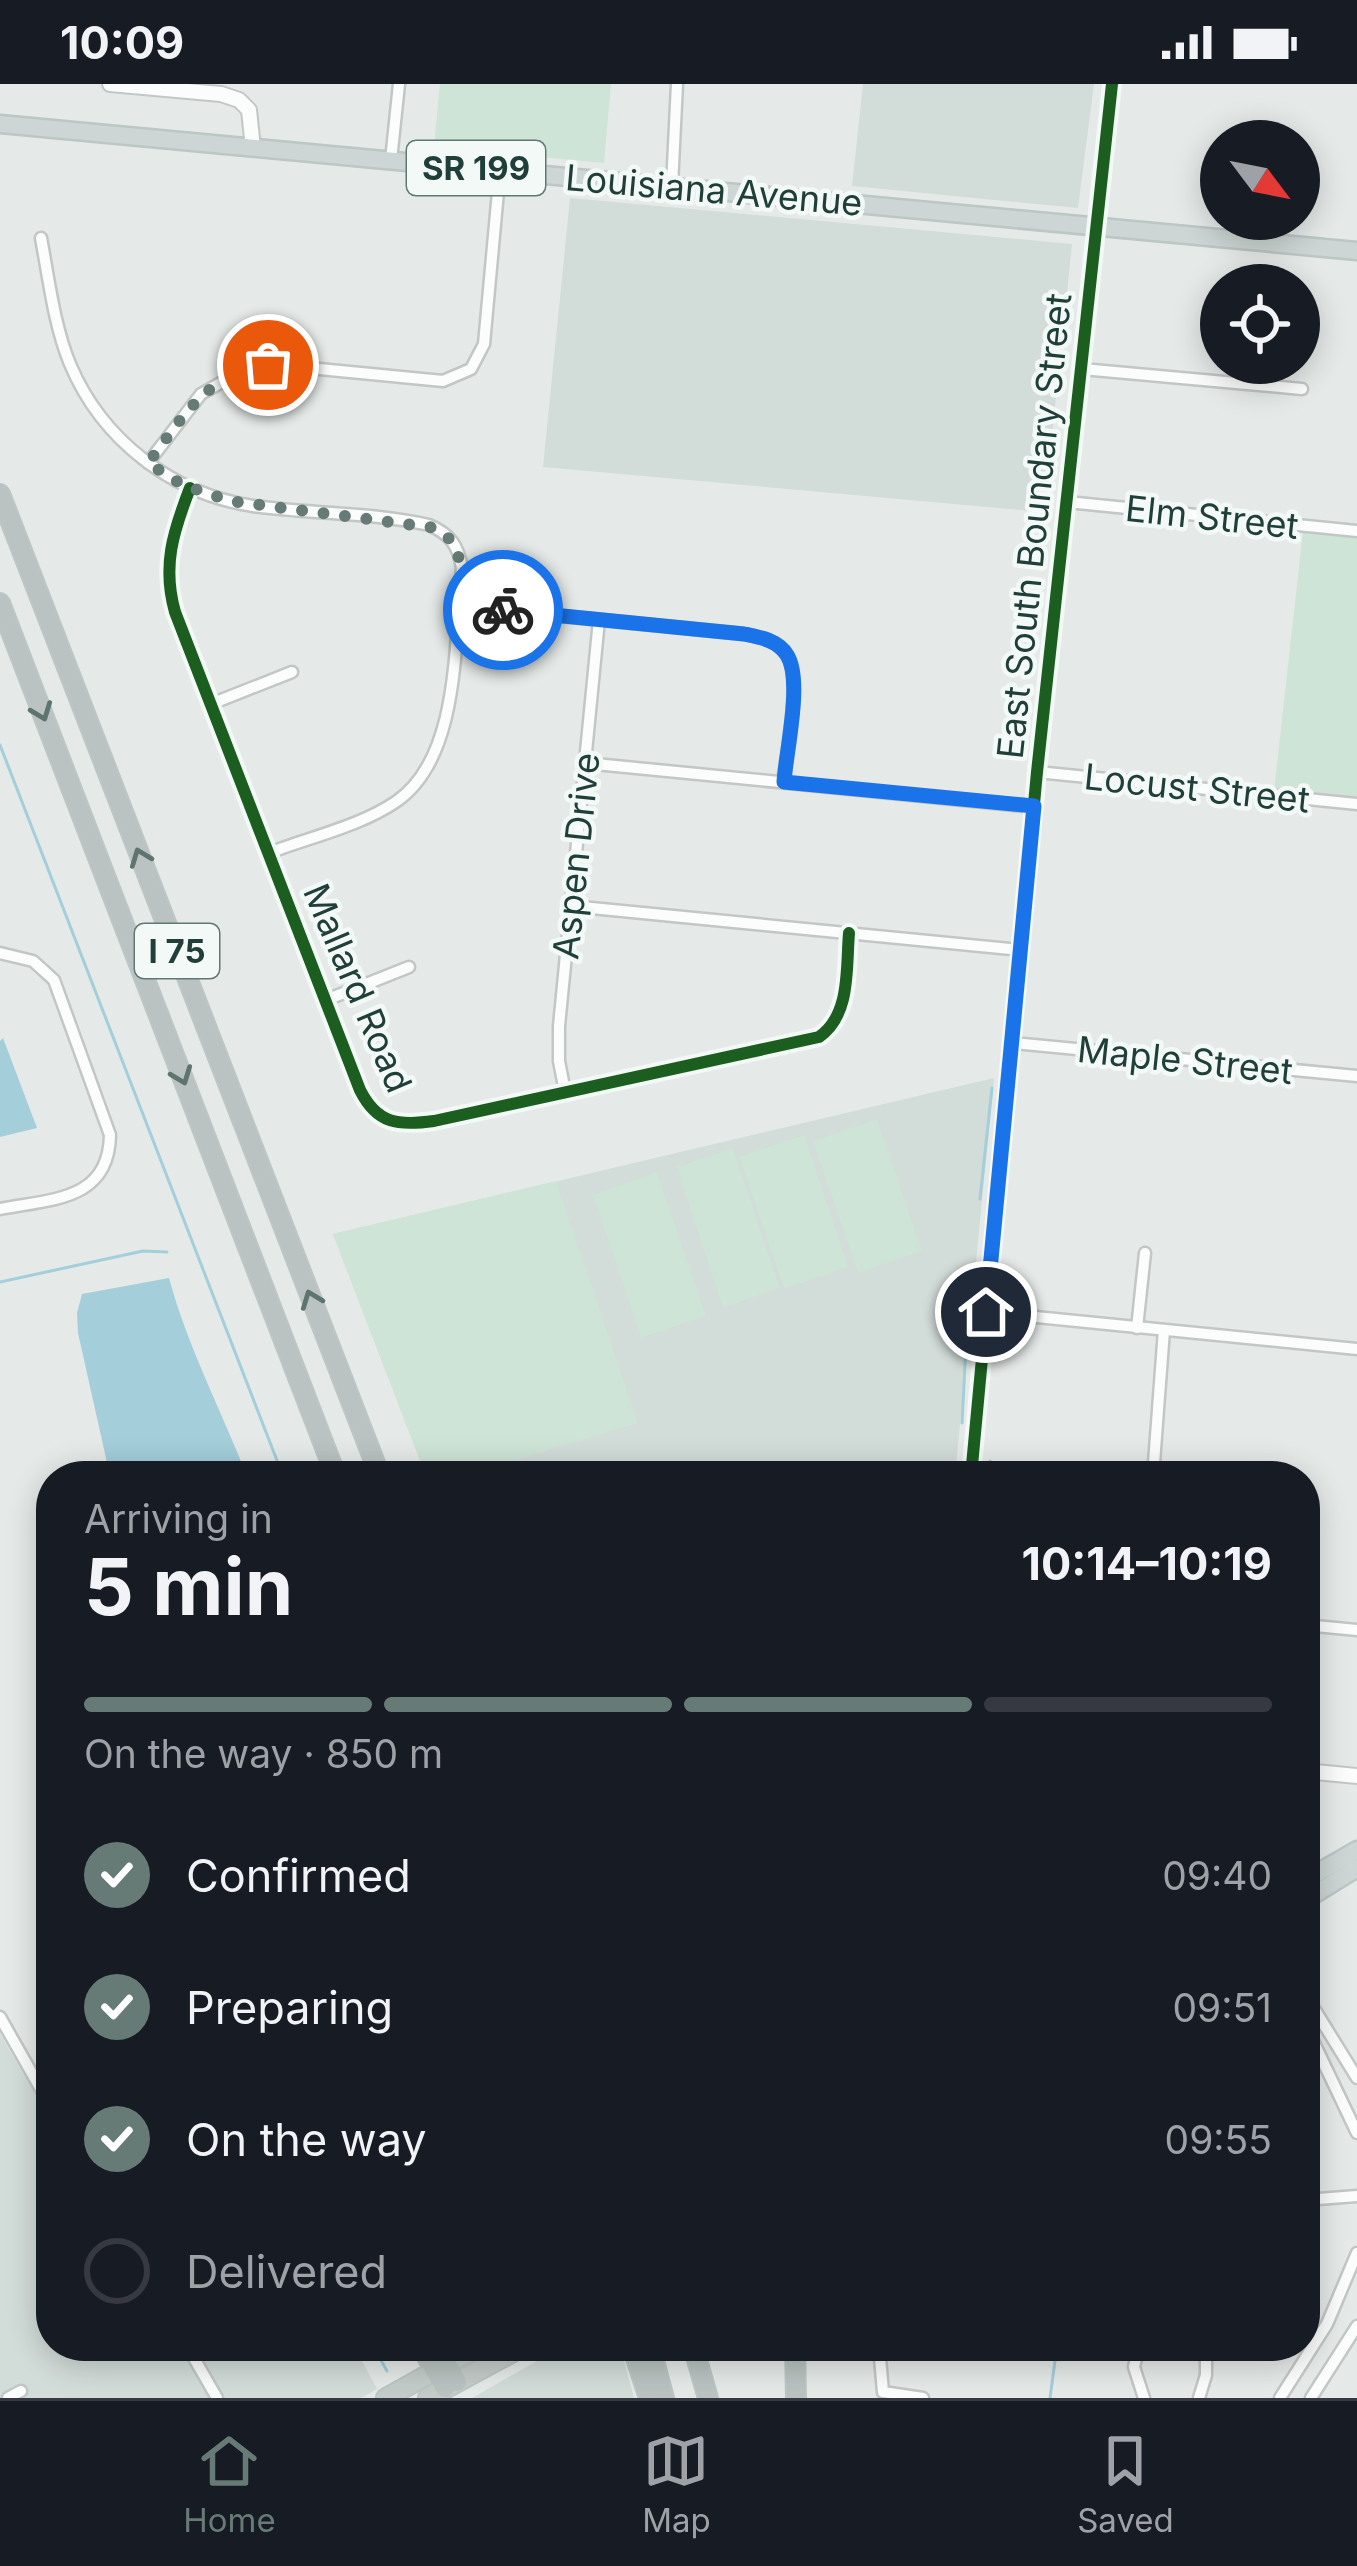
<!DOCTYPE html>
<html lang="en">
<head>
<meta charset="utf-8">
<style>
  :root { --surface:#171b24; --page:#242831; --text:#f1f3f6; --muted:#9ea1a6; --line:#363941; --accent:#667b76 }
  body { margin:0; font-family:Inter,sans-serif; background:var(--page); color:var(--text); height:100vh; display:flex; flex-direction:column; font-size:45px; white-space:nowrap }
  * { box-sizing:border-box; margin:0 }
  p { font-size:39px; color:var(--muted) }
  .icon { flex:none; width:66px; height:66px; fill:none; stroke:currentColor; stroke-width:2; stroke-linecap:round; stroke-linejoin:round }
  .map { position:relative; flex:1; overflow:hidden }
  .panel { position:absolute; left:36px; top:1377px; width:1284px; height:900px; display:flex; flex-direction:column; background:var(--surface); border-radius:48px; box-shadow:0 6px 30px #0003 }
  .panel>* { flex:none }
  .needle { width:78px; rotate:122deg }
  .controls { position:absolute; left:1200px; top:36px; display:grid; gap:24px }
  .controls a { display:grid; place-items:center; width:120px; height:120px; border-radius:50%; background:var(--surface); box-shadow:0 6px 30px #0003; font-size:60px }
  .pin { position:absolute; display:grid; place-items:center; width:102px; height:102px; color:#fff; margin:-51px; border:6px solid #fff; border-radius:50%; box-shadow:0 3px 12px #0007 }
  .courier { position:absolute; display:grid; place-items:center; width:120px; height:120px; margin:-60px; border:9px solid #1a73e8; border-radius:50%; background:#fff; color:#222; box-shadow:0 3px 15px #0007 }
  .headline em { font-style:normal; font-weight:700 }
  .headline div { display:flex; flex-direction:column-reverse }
  .headline { display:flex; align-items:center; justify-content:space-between; height:204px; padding:0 48px }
  h1 { font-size:78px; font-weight:700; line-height:90px }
  .bar { display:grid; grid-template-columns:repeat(4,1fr); gap:18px 12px; align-content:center; height:144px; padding:0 48px }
  .bar i { height:15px; border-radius:9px; background:var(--line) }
  .bar .current { background:var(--accent) }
  .bar p { grid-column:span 4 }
  ol { padding:0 48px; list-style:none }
  li { display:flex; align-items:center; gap:36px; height:132px }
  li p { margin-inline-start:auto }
  li .icon { padding:12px; border-radius:50%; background:var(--accent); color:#fff; stroke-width:4 }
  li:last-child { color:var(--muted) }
  li i { width:66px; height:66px; border:6px solid var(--line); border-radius:50% }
  .status { display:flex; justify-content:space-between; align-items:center; height:84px; padding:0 60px; background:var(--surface); direction:ltr }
  .status svg { height:33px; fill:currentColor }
  .tab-bar { display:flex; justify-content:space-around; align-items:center; height:168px; border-top:3px solid var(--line); background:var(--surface); font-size:33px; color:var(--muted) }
  .tab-bar a { display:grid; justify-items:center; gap:6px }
  .tab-bar .current { color:var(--accent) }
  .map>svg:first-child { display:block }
  .built { fill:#d2dcd8 }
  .green { fill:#cde4d6 }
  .water { fill:#a3ceda }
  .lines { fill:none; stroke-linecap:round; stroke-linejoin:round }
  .stream { stroke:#a3ceda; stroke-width:3 }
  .minor-casing { stroke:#c2c7c5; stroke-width:15 }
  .tertiary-casing { stroke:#c2c7c5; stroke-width:18 }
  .primary-casing { stroke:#bcc6c4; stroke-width:21 }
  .trunk-casing { stroke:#bcc6c4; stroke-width:22 }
  .motorway-casing { stroke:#bcc6c4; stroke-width:22 }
  .minor { stroke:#fbfcfc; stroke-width:10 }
  .tertiary { stroke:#fbfcfc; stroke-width:14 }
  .primary { stroke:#cdd6d4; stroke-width:16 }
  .trunk { stroke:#c4ccca; stroke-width:18 }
  .motorway { stroke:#bac3c1; stroke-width:18 }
  .cycleway-casing { stroke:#f3f9f6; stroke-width:20 }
  .cycleway { stroke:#1b5e20; stroke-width:12 }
  .oneway { stroke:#5e746f }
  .done { stroke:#667b76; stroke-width:12; stroke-dasharray:0 21.6 }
  .route { stroke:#1a73e8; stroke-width:15 }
  .labels { text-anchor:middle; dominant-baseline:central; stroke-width:9; stroke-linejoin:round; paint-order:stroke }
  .shield { fill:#f3f9f6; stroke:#607772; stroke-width:3 }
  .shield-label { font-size:33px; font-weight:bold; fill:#213f39 }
  .street-label { font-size:36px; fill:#213f39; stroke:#f3f9f6 }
</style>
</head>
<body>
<div class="status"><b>10:09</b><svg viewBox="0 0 49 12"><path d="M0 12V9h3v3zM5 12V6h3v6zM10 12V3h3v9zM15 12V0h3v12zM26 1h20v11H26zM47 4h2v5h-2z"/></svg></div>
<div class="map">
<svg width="1357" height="2314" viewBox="0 0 1357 2314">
  <rect width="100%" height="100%" fill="#e5eae8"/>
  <g class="built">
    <path d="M863 0H1094L1078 124 852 102Z"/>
    <path d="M570 114 1072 160 1044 428 543 383Z"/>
    <path d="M994 994 955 1392H426L333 1150Z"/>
    <path d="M0 1950 51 2037V2262H354L377 2305 361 2314H0Z"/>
    <path d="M563 2262H620L634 2314H472Z"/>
  </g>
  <g class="green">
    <path d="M440 0H611L604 79 434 63Z"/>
    <path d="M1303 447 1357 452V715L1274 707Z"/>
    <path d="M877 1035 922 1167 858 1189 813 1057Z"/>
    <path d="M804 1051 848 1183 784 1205 739 1073Z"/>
    <path d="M733 1064 780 1204 723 1224 677 1083Z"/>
    <path d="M657 1088 706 1232 641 1254 593 1111Z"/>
    <path d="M556 1097 638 1339 462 1392H426L333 1150Z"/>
  </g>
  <g class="water">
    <path d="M3 954 37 1044 0 1053V957Z"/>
    <path d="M169 1194C187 1261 221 1326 247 1392H110L78 1249 77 1229 82 1210Z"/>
  </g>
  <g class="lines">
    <g class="stream">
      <path d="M0 661 283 1392"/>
      <path d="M980 1115 992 1004"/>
      <path d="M0 1198 143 1167 167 1168"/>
      <path d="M962 1339 967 1243"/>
      <path d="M990 1377 1008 1392"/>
      <path d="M373 2262 387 2287"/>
      <path d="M1050 2314 1057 2262"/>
    </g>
    <g class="minor-casing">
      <g id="minor">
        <path d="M391 76 399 0"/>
        <path d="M672 102 677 0"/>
        <path d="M41 154C49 196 54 241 70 280 102 356 172 410 253 422 311 430 372 428 429 441 450 450 458 461 462 484 454 555 461 672 397 717 361 742 310 753 269 769"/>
        <path d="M1082 285 1302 305"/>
        <path d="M148 379 201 310 245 285 278 281 443 297 471 285 484 260 500 86"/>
        <path d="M190 404C173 448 162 482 175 528L360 1006C377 1040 398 1042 434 1037L819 953C851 931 846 884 849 849"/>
        <path d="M1067 418 1357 447"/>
        <path d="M458 522 744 550C759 553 777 556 787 571 802 595 787 668 783 698"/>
        <path d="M211 620 292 588"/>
        <path d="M585 679 1034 723"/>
        <path d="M1037 688 1357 720"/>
        <path d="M571 822 1021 866"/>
        <path d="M0 869 33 877 54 896 110 1051C109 1117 51 1115 0 1125"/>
        <path d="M326 916 409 883"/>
        <path d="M1013 959 1357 992"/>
        <path d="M565 1008 559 977V942L599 536"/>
        <path d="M986 1228 1357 1265"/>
        <path d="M1137 1244 1145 1169"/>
        <path d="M1153 1392 1164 1246"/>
        <path d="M1305 1541 1357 1546"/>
        <path d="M1305 1910 1357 1994"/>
        <path d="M0 1933 51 2023"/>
        <path d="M1305 1940 1357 2049"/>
        <path d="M1305 2116 1357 2112"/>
        <path d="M187 2262 217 2314"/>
        <path d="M879 2262 883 2308 923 2314"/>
        <path d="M1139 2262 1134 2283 1144 2314"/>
        <path d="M8 2314 21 2307"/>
        <path d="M1199 2314 1206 2291V2262"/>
        <path d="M1280 2314 1327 2240 1357 2169"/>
        <path d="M1311 2314 1357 2242"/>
      </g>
    </g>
    <g class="tertiary-casing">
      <g id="tertiary">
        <path d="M110 0 221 10 239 16 249 26 253 64"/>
        <path d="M971 1392 1037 688 1112 0"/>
        <path d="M1305 1687 1357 1692"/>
      </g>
    </g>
    <g class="primary-casing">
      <g id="primary">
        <path d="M0 40 1357 167"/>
        <path d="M1305 1796 1357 1766"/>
        <path d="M1305 1816 1357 1784"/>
      </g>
    </g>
    <g class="trunk-casing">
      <g id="trunk">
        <path d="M386 2314 479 2262"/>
        <path d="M428 2314 524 2262"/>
      </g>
    </g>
    <g class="motorway-casing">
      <g id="motorway">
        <path d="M0 410 380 1392"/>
        <path d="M0 519 336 1392"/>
        <path d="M421 2262 445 2304"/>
        <path d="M437 2262 457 2298"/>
        <path d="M632 2262 649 2314"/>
        <path d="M650 2262 664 2314"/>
        <path d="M693 2262 708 2314"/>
        <path d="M795 2262 796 2314"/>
      </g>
    </g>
    <use href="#minor" class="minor"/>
    <use href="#tertiary" class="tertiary"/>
    <use href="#primary" class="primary"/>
    <use href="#trunk" class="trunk"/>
    <use href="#motorway" class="motorway"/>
    <g class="cycleway-casing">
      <g id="cycleway">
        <path d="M190 404C173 448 162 482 175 528L360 1006C377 1040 398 1042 434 1037L819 953C851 931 846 884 849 849"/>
        <path d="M971 1392 1037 688 1112 0"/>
      </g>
    </g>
    <use href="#cycleway" class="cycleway"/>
  </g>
  <defs><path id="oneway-chevron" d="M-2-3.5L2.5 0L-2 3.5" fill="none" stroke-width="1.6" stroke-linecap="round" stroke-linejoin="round" transform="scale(3)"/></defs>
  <g class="oneway">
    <use href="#oneway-chevron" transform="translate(42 628) rotate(69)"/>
    <use href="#oneway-chevron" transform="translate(140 773) rotate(-111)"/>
    <use href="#oneway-chevron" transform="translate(182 992) rotate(69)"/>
    <use href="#oneway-chevron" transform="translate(311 1215) rotate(-111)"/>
  </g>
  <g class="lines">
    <path class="done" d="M268 281C207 288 182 335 148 379L183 401 230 417 436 444C467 463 460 490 458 522L503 526"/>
    <path class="route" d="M503 526 744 550C759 553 778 556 787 571 803 596 786 667 784 698L1034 722 986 1228"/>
  </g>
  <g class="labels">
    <g class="shield">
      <rect x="407" y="57" width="138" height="54" rx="9"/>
      <rect x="135" y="840" width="84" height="54" rx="9"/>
    </g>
    <g class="shield-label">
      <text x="476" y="84">SR 199</text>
      <text x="177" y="867">I 75</text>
    </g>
    <g class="street-label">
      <text transform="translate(714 106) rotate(5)">Louisiana Avenue</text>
      <text transform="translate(1212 433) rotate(6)">Elm Street</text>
      <text transform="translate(1034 442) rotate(-84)">East South Boundary Street</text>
      <text transform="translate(1197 704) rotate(6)">Locust Street</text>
      <text transform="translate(576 772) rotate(-84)">Aspen Drive</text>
      <text transform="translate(358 904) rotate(67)">Mallard Road</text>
      <text transform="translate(1185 976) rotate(6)">Maple Street</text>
    </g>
  </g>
</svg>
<div class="controls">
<a><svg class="needle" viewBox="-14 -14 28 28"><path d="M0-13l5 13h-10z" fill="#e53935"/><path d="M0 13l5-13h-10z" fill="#9ea1a6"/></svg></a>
<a><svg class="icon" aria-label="locate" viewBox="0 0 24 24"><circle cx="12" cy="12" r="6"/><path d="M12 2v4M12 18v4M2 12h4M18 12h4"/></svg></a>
</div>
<div class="pin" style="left:268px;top:281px;background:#ea580c"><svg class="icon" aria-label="bag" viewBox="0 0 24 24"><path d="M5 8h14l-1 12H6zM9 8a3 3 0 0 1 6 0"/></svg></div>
<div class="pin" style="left:986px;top:1228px;background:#1f2937"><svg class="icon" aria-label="home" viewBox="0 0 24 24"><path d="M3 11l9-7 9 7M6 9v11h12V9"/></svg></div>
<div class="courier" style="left:503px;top:526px"><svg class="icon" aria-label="bike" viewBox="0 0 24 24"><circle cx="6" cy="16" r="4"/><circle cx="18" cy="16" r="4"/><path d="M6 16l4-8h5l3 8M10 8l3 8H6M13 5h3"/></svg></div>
<section class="panel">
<div class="headline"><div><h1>5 min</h1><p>Arriving in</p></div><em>10:14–10:19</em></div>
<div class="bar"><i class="current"></i><i class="current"></i><i class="current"></i><i></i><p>On the way · 850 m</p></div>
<ol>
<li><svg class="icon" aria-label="check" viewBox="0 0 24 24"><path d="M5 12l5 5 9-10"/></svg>Confirmed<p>09:40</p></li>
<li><svg class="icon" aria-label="check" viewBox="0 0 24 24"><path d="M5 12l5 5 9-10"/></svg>Preparing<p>09:51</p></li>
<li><svg class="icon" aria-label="check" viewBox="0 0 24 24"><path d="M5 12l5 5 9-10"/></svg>On the way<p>09:55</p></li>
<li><i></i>Delivered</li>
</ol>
</section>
</div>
<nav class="tab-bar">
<a class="current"><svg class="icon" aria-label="home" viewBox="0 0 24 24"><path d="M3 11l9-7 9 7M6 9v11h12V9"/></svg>Home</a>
<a><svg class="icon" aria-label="map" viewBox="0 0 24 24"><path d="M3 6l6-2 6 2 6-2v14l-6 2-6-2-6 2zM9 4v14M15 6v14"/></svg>Map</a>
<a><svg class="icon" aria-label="saved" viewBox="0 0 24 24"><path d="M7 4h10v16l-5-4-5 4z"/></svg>Saved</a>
</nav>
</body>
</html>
